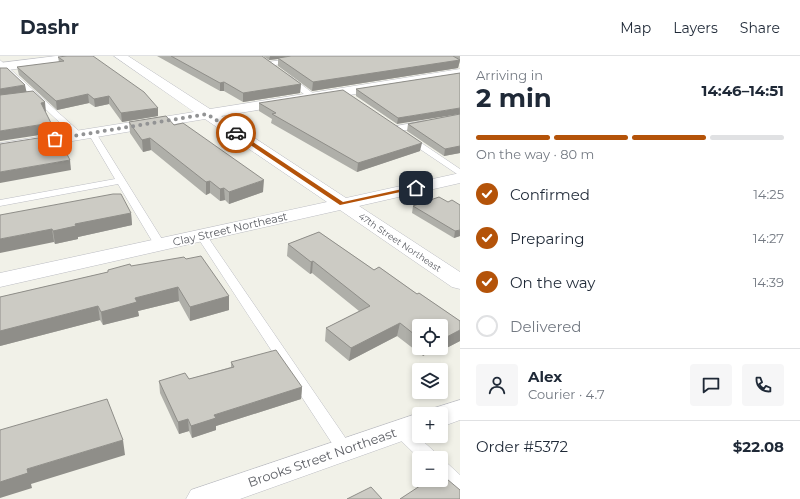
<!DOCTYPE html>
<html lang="en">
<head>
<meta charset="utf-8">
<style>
  :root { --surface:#fff; --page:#f6f6f7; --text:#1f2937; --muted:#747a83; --line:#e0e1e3; --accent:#b45309 }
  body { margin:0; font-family:Montserrat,sans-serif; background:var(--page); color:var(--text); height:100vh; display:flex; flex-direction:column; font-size:15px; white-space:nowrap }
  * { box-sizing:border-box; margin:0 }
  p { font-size:13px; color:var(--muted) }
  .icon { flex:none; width:22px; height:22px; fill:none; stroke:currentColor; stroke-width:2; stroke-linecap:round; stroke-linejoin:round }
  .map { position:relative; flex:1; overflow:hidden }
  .side { display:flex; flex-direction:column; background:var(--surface); width:340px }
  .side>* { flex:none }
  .tools { position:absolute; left:412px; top:263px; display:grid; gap:8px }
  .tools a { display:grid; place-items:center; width:36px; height:36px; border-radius:4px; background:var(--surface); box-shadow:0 2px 6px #0003; font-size:20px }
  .pin { position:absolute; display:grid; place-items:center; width:34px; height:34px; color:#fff; margin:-17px; border-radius:8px; box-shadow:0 2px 6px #0006 }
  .courier { position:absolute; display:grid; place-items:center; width:40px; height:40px; margin:-20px; border:3px solid #b45309; border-radius:50%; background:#fff; color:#222; box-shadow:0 1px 5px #0007 }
  .overview em { font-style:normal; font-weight:700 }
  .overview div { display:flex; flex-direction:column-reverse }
  .overview { display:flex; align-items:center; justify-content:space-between; height:68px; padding:0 16px }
  h1 { font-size:26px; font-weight:700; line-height:30px }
  .bar { display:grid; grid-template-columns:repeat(4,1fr); gap:6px 4px; align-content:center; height:48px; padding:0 16px }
  .bar i { height:5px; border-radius:3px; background:var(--line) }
  .bar .active { background:var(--accent) }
  .bar p { grid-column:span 4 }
  .line { display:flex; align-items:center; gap:10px; padding:0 16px; border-top:1px solid var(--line) }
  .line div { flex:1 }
  .round { display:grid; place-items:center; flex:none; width:42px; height:42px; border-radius:4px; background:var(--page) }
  ol { padding:0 16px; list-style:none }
  li { display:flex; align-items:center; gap:12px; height:44px }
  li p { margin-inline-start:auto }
  li .icon { padding:4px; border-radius:50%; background:var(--accent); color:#fff; stroke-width:4 }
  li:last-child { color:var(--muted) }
  li i { width:22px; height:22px; border:2px solid var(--line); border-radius:50% }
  header { display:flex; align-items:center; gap:24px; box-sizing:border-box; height:56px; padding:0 20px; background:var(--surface); border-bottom:1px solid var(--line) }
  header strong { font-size:19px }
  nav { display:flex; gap:22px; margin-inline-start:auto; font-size:14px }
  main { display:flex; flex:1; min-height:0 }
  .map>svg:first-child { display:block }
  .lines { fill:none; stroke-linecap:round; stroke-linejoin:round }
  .service-casing { stroke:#bcbdc3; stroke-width:1 }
  .minor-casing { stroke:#bcbdc3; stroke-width:1 }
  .service { fill:#fff; fill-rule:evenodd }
  .minor { fill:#fff; fill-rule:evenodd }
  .wall { fill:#afafa9; fill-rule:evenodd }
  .shaded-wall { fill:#8f8e89 }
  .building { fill:#cccbc4; stroke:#8f8e89 }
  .route { fill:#b45309 }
  .done { stroke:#929394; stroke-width:4; stroke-dasharray:0 7.2 }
  .labels { text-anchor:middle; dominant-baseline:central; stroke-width:3; stroke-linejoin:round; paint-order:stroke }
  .far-street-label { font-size:9px; fill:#5f6167; stroke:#fff }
  .street-label { font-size:11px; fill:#5f6167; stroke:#fff }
  .near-street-label { font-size:13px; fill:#5f6167; stroke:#fff }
</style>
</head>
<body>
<header>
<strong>Dashr</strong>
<nav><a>Map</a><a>Layers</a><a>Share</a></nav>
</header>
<main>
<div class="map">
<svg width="460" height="443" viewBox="0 0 460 443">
  <rect width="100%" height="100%" fill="#f1f1e8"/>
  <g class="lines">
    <g class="service-casing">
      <g id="service">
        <path d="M310 0H327L324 2 268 10 265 8 268 6Z"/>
        <path d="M0 4 81 77 82 79 81 81H75L0 10Z"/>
        <path d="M284 20H290L318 41 317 43H311L284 24Z"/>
        <path d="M424 65 428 68 427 70 396 76 392 73 396 70Z"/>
        <path d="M92 74 96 77 165 188 163 190H155L118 128 0 150V144L115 123 88 77Z"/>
        <path d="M408 78 460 113V120L405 83 404 81 405 79Z"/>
        <path d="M201 176 205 177 351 390 353 394 351 398 345 400 339 398 196 179Z"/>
        <path d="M400 368 406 370 436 397 438 402H419L394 378 392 374 394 370Z"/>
        <path d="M441 405 447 407 460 419V437L454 435 441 422Z"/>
      </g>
    </g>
    <g class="minor-casing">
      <g id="minor">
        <path d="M56 0H91L89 3 85 4 0 15V7Z"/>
        <path d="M114 0H128L210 53 460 13V21L221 60 346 142 460 117V127L359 150 460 216V233L452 231 340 154 0 231V217L327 146 205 63 0 97V87L194 56Z"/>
        <path d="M460 344V364L441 371V358H428L431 353Z"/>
        <path d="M419 357 421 358H419V379L240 443H186L191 434Z"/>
      </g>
    </g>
    <use href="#service" class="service"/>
    <use href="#minor" class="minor"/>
  </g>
  <g class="wall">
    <path d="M157 0H262L301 28 300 37 243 46 224 35H220Z"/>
    <path d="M263 0H460V5L458 12 312 35 278 10V3L269 4Z"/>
    <path d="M58 1 158 60 122 66 109 48 95 51 89 47 57 54 19 19 17 11 59 6Z"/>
    <path d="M460 17 397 68 356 40V33Z"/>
    <path d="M259 47 420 95 357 116 271 67 272 63 259 55Z"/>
    <path d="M460 58V97L444 100 407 75 408 68Z"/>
    <path d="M129 66 174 69 263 136 229 148 225 144 220 145 210 137 206 139 151 94 143 96 130 77Z"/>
    <path d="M439 141 460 180 454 182 412 157 413 150Z"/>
    <path d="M131 157 132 169 78 181V183L55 188 54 186 0 159Z"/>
    <path d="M319 176 374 214 379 211 417 238 419 237 460 265V285L433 299 429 296 423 300 397 280 349 305 325 285 326 272 359 255 312 217 310 218 287 200 288 188ZM419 270H441V292H419Z"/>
    <path d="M186 203 229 240V254L190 265 179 245 138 255 139 260 103 269 100 264 0 290V241L108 216V214Z"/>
    <path d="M231 306 302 331 301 343 216 370V374L192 382 189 375 179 378 160 337 159 325 189 323 231 311Z"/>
  </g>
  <g class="shaded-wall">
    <path d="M270 0H300L278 2V3L269 4Z"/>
    <path d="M460 4 458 12 312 35 313 26Z"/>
    <path d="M224 26V35H220V27Z"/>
    <path d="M301 28 300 37 243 46V37Z"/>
    <path d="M25 29 27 38 0 42V33Z"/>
    <path d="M88 38 89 47 57 54 56 45Z"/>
    <path d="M109 40V48L95 51 94 43Z"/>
    <path d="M45 46 46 56 42 57 41 47Z"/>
    <path d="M158 52V60L122 66 121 57Z"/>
    <path d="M460 52V58L397 68 398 62Z"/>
    <path d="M51 67 53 77 0 85V75Z"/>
    <path d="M150 82 151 94 143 96 142 84Z"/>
    <path d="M422 87 420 95 357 116 358 107Z"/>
    <path d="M460 90V97L444 100 445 93Z"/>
    <path d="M70 104 71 114 0 127V116Z"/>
    <path d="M264 124 263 136 229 148V136Z"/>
    <path d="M210 125V137L206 139V126Z"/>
    <path d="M224 132 225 144 220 145V133Z"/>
    <path d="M131 157 132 169 78 181V183L55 188 53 175 75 168Z"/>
    <path d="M52 173 54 186 0 197V183Z"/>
    <path d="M460 174V180L454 182 455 175Z"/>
    <path d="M313 205 312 217 310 218 311 206Z"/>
    <path d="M178 231 179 245 138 255 139 260 103 269 101 256 135 242Z"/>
    <path d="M229 240V254L190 265V251Z"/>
    <path d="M98 250 100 264 0 290V275Z"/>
    <path d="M400 267 397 280 349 305 351 292Z"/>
    <path d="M460 274V285L433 299 435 292H441V284Z"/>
    <path d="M424 292H430L429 296 423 300Z"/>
    <path d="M302 331 301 343 216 370V374L192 382 191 370 214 359Z"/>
    <path d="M188 363 189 375 179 378 178 366Z"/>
    <path d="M123 384 125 399 31 428 32 432 0 442V426L27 413Z"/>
  </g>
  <g class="building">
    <path d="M67 0H93L144 36 158 52 121 57 109 40 94 43 88 38 56 45 17 11 64 5 58 1Z"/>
    <path d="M171 0H262L301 28 243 37 224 26 220 27Z"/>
    <path d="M291 0H453L460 4 313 26 278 2Z"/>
    <path d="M0 12H7L25 29 0 33Z"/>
    <path d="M460 17V52L398 62 356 33Z"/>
    <path d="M343 34 422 87 358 107 272 58 276 57 259 47Z"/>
    <path d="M33 35 45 46 41 47 51 67 0 75V39Z"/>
    <path d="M460 58V90L445 93 408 68Z"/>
    <path d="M166 60 174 69 183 67 264 124 229 136 224 132 220 133 210 125 206 126 150 82 142 84 129 66Z"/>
    <path d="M57 79 70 104 0 116V88Z"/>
    <path d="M113 138H121L131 157 75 168 76 170 53 175 52 173 0 183V159Z"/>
    <path d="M439 141 448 146 452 144 460 149V174L455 175 413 150Z"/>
    <path d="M319 176 374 214 379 211 417 238 419 237 460 265V274L441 284V270H419V282L400 267 351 292 326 272 370 250 313 205 311 206 288 188Z"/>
    <path d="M201 200 229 240 190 251 178 231 135 242 137 246 101 256 98 250 0 275V241L108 216V214L130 208 131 210 184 201 186 203Z"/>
    <path d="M276 294 302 331 214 359 216 362 191 370 188 363 178 366 159 325 185 317 189 323 234 311 231 306Z"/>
    <path d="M107 343 123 384 27 413 28 417 0 426V374Z"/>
    <path d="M441 418 460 434V443H400L429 424H441Z"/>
    <path d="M371 431 382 443H347Z"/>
  </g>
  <path class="route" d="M234 76H238L343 146 416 130 419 132 340 149 234 78Z"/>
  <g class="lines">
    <path class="done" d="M55 83 207 58 236 77"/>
  </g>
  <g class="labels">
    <g class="far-street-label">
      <text transform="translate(400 186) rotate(34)">47th Street Northeast</text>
    </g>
    <g class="street-label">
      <text transform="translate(230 173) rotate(-13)">Clay Street Northeast</text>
    </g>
    <g class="near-street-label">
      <text transform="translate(322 401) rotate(-19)">Brooks Street Northeast</text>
    </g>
  </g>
</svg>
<div class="tools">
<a><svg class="icon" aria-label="locate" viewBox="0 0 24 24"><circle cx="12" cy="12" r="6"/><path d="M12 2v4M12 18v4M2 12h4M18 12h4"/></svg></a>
<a><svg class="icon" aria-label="layers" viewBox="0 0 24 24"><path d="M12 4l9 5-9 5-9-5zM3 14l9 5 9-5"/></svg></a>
<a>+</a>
<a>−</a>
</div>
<div class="pin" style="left:55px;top:83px;background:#ea580c"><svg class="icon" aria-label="bag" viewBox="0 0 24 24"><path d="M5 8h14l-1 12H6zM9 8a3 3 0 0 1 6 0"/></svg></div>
<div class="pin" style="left:416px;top:132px;background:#1f2937"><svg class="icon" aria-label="home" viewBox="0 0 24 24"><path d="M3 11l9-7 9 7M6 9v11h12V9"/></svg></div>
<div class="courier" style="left:236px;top:77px"><svg class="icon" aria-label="car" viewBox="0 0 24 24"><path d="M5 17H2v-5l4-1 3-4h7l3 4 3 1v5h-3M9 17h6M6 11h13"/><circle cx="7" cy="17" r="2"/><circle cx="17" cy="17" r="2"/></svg></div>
</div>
<section class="side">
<div class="overview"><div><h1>2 min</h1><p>Arriving in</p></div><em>14:46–14:51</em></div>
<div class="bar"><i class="active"></i><i class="active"></i><i class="active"></i><i></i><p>On the way · 80 m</p></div>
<ol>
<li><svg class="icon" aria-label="check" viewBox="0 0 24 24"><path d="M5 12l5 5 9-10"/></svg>Confirmed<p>14:25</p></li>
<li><svg class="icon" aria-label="check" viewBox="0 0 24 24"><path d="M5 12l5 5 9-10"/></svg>Preparing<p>14:27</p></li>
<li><svg class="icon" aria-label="check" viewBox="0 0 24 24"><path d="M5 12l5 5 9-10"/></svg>On the way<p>14:39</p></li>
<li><i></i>Delivered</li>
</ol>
<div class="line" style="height:72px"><a class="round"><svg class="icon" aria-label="person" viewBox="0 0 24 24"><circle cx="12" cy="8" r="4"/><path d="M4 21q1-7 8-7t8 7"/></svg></a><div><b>Alex</b><p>Courier · 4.7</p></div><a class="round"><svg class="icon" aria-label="chat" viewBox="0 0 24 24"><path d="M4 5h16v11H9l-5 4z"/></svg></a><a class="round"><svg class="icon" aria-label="phone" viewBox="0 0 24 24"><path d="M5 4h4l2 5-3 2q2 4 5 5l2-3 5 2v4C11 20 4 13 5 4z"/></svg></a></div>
<div class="line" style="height:52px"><div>Order #5372</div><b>$22.08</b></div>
</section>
</main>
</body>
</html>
